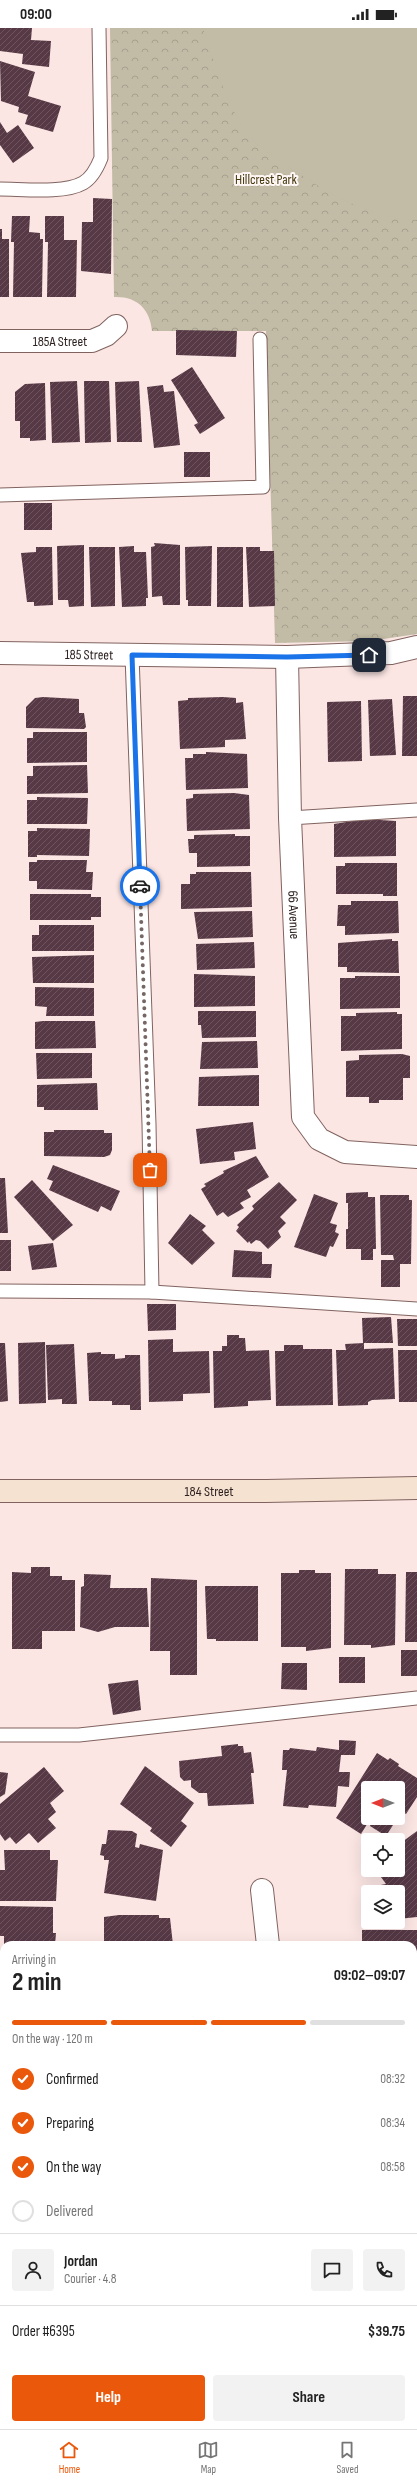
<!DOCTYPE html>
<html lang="en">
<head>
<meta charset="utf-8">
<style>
  :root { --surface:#fff; --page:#f2f2f2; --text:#222; --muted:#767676; --line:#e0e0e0; --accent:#ea580c }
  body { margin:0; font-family:"Sofia Sans Condensed",sans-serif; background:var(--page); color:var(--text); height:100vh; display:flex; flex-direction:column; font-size:15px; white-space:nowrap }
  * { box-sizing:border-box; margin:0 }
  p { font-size:13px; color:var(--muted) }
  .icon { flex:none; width:22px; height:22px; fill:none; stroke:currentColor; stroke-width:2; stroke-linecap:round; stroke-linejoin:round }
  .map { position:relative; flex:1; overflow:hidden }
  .panel { position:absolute; left:0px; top:1913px; width:417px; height:488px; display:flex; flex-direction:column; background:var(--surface); border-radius:12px 12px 0 0; box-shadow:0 4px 16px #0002 }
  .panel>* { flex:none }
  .needle { width:26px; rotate:270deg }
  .controls { position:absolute; left:361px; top:1753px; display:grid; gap:8px }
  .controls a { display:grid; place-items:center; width:44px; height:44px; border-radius:4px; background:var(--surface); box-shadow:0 4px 16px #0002; font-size:20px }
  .pin { position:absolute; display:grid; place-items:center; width:34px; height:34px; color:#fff; margin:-17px; border-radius:8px; box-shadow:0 2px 6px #0006 }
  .courier { position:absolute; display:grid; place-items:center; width:40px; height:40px; margin:-20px; border:3px solid #1a73e8; border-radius:50%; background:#fff; color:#222; box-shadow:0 1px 5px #0007 }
  .head em { font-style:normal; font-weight:700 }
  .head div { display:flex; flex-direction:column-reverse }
  .head { display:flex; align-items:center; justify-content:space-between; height:68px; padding:0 12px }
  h1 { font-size:26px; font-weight:700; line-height:30px }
  .bar { display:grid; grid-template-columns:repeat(4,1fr); gap:6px 4px; align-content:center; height:48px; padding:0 12px }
  .bar i { height:5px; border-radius:3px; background:var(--line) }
  .bar .active { background:var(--accent) }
  .bar p { grid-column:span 4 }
  .line { display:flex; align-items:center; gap:10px; padding:0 12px; border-top:1px solid var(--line) }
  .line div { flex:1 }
  .round { display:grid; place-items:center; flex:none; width:42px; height:42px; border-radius:4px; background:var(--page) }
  ol { padding:0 12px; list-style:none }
  li { display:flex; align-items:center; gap:12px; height:44px }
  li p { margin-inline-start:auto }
  li .icon { padding:4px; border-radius:50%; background:var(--accent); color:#fff; stroke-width:4 }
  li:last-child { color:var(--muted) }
  li i { width:22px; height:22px; border:2px solid var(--line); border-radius:50% }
  .primary-button { display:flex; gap:8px; margin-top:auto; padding:8px 12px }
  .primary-button a { flex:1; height:46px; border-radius:4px; background:var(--accent); color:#fff; font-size:16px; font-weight:700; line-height:46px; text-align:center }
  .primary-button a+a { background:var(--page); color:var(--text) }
  .status { display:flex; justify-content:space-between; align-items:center; height:28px; padding:0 20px; background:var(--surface); direction:ltr }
  .status svg { height:11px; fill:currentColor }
  .dock { display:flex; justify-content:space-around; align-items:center; height:56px; border-top:1px solid var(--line); background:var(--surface); font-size:11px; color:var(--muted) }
  .dock a { display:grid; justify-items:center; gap:2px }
  .dock .active { color:var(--accent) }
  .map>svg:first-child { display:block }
  .park { fill:url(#park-crowns) }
  .garden { fill:#c2bba5 }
  .building { fill:url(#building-hatch); fill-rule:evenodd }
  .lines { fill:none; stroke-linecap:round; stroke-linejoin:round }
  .lane-casing { stroke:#80635f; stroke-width:15 }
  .street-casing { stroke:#80635f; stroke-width:24 }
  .secondary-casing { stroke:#80635f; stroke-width:24 }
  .lane { stroke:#fff; stroke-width:13 }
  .street { stroke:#fff; stroke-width:22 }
  .secondary { stroke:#f6e2d0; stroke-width:22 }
  .done { stroke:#766765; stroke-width:4; stroke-dasharray:0 7.2 }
  .route { stroke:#1a73e8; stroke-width:5 }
  .labels { text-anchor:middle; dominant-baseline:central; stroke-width:4; stroke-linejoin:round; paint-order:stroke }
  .park-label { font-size:14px; fill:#44380d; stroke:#fef7f6 }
  .street-label { font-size:14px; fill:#2e2221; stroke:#fef7f6 }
</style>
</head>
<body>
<div class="status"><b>09:00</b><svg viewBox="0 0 49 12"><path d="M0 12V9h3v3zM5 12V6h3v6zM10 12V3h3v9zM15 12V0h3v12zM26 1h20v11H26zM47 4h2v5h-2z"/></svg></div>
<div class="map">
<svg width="417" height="2401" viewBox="0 0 417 2401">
  <defs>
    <pattern id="park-crowns" width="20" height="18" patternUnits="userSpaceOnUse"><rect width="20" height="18" fill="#c2bba5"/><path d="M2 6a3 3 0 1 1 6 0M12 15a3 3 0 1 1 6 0" fill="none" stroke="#a7a08e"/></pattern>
    <pattern id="building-hatch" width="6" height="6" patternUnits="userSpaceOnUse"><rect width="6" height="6" fill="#573946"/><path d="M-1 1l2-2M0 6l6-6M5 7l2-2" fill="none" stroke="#6c535e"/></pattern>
  </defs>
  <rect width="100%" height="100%" fill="#fbe6e4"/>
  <path class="park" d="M110 0H417V606L370 613 275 615 266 303H152C150 281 137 268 114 269Z"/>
  <path class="garden" d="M203 0H417V192C369 192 318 159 280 133 269 125 257 119 249 108 226 75 215 38 203 0Z"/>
  <g class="building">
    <path d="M0 0H32L31 12 51 13 49 39 22 36 23 26 0 23Z"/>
    <path d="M0 33 35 44 28 68 61 78 53 104 25 96 28 87 18 84 19 79 1 73Z"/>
    <path d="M0 94 7 105 18 97 34 120 13 135 0 117Z"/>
    <path d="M93 170 112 171 111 246 81 243 82 194H93Z"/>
    <path d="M12 188H30L29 204 40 205V211H43L42 269H13L14 214H11Z"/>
    <path d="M45 188H64V212H77L76 269H47L48 214H45Z"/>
    <path d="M0 201H2V211H9V269H0Z"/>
    <path d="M176 302 237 303 236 329 176 327Z"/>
    <path d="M192 339 225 390 200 406 194 397 198 395 171 352Z"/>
    <path d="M77 353 80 414 52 415 50 354Z"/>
    <path d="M84 353H109L111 414 85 415Z"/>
    <path d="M139 353 142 414H117L115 354Z"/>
    <path d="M45 355 46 412 30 413V410H20V393H15V364L25 356Z"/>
    <path d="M163 357 164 364 174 363 180 417 154 420 147 359Z"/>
    <rect x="184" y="424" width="26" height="25"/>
    <rect x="24" y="475" width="28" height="27"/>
    <path d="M154 515 180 517V577H163L162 568 152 569 151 519 155 518Z"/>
    <path d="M84 517V578L69 579 68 572H58L57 518Z"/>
    <path d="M134 518V524H146L148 570H146V578L122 579 119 519Z"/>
    <path d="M212 518 211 578H188V572H186L185 519Z"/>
    <path d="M36 519H52L53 577 34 578V574H27L21 525 36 524Z"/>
    <path d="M89 519H115V578L91 579Z"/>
    <rect x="217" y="519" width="26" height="60"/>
    <path d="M246 519H260V523H274L275 578 249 579Z"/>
    <path d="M403 668H417V728H402Z"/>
    <path d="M43 669 79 671V685H84L86 699 84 701 26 700V679L35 670Z"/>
    <path d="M223 669 236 670V675L243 674 246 711 225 712V719L180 721 178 673 188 672V670Z"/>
    <path d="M392 671 396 727 370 728 368 672Z"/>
    <path d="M361 673 362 733 328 734 327 674Z"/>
    <path d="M33 704H87V734L27 735V710H33Z"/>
    <path d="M206 724 247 726 248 760 186 762 185 730H193V726H206Z"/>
    <path d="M87 737 88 765 27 766V748H33V738Z"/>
    <path d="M234 765 249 767 250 801 187 803 186 771 193 770V766Z"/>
    <path d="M37 769 88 770 87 796H27V772H37Z"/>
    <path d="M364 791 396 793V828L334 829V796Z"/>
    <path d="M37 800 90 801 89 828 37 827V829H28V803H37Z"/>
    <path d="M235 806V808H250V838L197 839V825H189L188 811H194V807Z"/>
    <path d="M37 832H87L86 844H93L92 862 37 861V853H29V834H37Z"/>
    <path d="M345 835H397V868H383V866H336V838H345Z"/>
    <path d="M196 844H251L252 879 181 881V856H190V846H196Z"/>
    <path d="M30 866H91V869H101V889H91V892H30Z"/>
    <path d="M351 873H398L399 905 345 907V898H337L338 877H351Z"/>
    <path d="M252 883 253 909 198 911 194 884Z"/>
    <path d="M39 897H94V923H32V907H39Z"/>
    <path d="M392 911V913H398L399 945 347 944V939H338V915Z"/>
    <path d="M254 914 255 940 197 942 196 916Z"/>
    <path d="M94 927V955H33L32 929Z"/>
    <path d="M194 946 255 948V978L194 979Z"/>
    <path d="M355 948H400V980L340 981V950H355Z"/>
    <path d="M35 959 94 960V988H46L47 979 35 978Z"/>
    <path d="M198 983H256V1009L202 1010 201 997H198Z"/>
    <path d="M397 984V986H402V1021L341 1023V988H356V985Z"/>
    <path d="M43 993H95L96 1020 35 1021V994Z"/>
    <path d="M257 1013 258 1040 200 1041 202 1014Z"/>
    <path d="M36 1025H92V1050L37 1051Z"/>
    <path d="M402 1026 410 1028V1050H403V1072H379V1075H369V1069H346V1033L359 1032V1027Z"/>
    <path d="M259 1047V1078H198L199 1049Z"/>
    <path d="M97 1055 98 1082H44V1079H37V1057Z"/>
    <path d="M253 1094 256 1121 234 1124 235 1132 200 1136 196 1101Z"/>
    <path d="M54 1102H104V1105H112V1122L110 1127 104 1129 44 1128V1104H54Z"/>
    <path d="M256 1128 269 1149 247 1162 251 1169 240 1175 244 1180 228 1189 223 1184 217 1188 201 1161 206 1158 204 1156 224 1145 223 1143Z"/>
    <path d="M53 1137 120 1163 111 1183 101 1178 98 1184 49 1162 53 1153 47 1151Z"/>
    <path d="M0 1150H5L8 1205H0Z"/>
    <path d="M32 1152 73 1197 53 1213 14 1169Z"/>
    <path d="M279 1154 297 1172 280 1189 286 1195 278 1203 281 1209 268 1221 260 1213 256 1212 251 1216 249 1213 248 1215 236 1203 239 1199 237 1197 254 1181 252 1178Z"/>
    <path d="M368 1164V1169H375L376 1221H373V1232H361V1221H346V1201H348V1175H346V1165Z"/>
    <path d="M314 1166 338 1175 330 1195 337 1197 335 1204 339 1206 333 1219 330 1218 326 1229 294 1219Z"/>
    <path d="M380 1167H409V1172H412L411 1236H400V1259H381V1232H394L393 1227H381Z"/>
    <path d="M190 1186 206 1198 202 1202 215 1215 192 1237 168 1215Z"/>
    <rect x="0" y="1212" width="11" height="31"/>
    <path d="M53 1215 57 1239 32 1242 28 1218Z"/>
    <path d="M234 1222 262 1224V1236H272L271 1250 232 1249Z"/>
    <path d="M147 1276H176V1302L148 1303Z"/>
    <path d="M391 1289 393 1315H363L362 1290Z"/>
    <path d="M397 1291H417V1318H398Z"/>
    <path d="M227 1307H239V1310H245L246 1323 269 1322 271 1372 248 1373V1378L214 1380 213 1323H222V1318H227Z"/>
    <path d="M173 1311V1324L209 1323 210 1365 183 1366V1373L149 1374 148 1312Z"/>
    <path d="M45 1314 46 1375 19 1376 18 1315Z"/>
    <path d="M0 1315H5L8 1373 0 1374Z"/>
    <path d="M364 1315V1321L393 1320 395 1371 372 1372 368 1374V1377L338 1378 336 1322H346L345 1316Z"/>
    <path d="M74 1316 77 1376H62V1371L48 1372 46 1317Z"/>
    <path d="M284 1317H303V1321H332L333 1377 276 1378 275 1323H284Z"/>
    <path d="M398 1322H417V1374H399Z"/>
    <path d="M101 1324V1326H115V1331L125 1330V1327H140L141 1382H130V1377H112V1373H89L87 1325Z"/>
    <path d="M31 1539H50V1548H62V1552H75V1603H42V1621H12V1544L31 1545Z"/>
    <path d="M345 1541H378V1546H396L395 1617 371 1620V1617H344Z"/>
    <path d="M299 1542H315V1545H331V1620L306 1623V1619H281V1545H299Z"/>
    <path d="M406 1544H417V1614H405Z"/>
    <path d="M84 1546 111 1547 110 1560H147L149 1599H115L98 1604 80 1599 81 1559 84 1558Z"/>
    <path d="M151 1550 197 1552V1647H170V1623H150Z"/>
    <path d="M205 1558H258V1613H216V1611H207Z"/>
    <rect x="401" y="1622" width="16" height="26"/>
    <rect x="339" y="1629" width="26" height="26"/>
    <path d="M282 1635H307V1662L281 1661Z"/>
    <path d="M138 1652 141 1682 113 1687 108 1656Z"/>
    <path d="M339 1712 356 1713 355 1727H341L339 1744H350L349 1759 338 1758 336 1779 309 1777 308 1780 283 1778 287 1742H282L283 1722H289L290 1720 316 1723 317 1719 339 1722Z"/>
    <path d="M238 1716V1718H243L244 1725 251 1724 254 1745H251L254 1776 208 1778 207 1765H199L191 1759V1752L184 1753 180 1749 179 1733 222 1728 221 1718Z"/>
    <path d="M377 1725 388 1732 390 1730 399 1736 398 1738 417 1750V1769L406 1786 402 1783 386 1808 370 1798 371 1795 369 1793 361 1806 336 1790ZM368 1760H398V1790H368Z"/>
    <path d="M145 1738 194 1775 181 1793 187 1798 171 1819 150 1803 152 1800 120 1776Z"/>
    <path d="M44 1739 64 1763 50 1775 56 1784 48 1791 56 1800 38 1815 29 1805 16 1816 10 1809 5 1813 0 1806V1776Z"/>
    <path d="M0 1744 8 1745 5 1766 0 1769Z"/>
    <path d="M108 1802 132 1803 137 1806 135 1819 139 1820 140 1816 163 1822 156 1873 104 1865 109 1832H104V1828L100 1827 102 1816H106Z"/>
    <path d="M417 1803V1889L398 1891V1864H376L375 1858 386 1856 376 1842H398V1817Z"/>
    <path d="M4 1822H50V1832H58L56 1873H0V1842H5Z"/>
    <path d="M0 1878 53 1879V1905H56L55 1917H4V1908H0Z"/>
    <path d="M119 1887H159V1890H170L173 1917H104V1889Z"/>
    <path d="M362 1902H417V1954H413V1917H362Z"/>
    <rect x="0" y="1958" width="4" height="30"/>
    <rect x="0" y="1992" width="4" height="32"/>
    <path d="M2 2050 4 2099H0V2072H2Z"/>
    <path d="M1 2130 4 2132V2146L0 2144Z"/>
    <rect x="0" y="2161" width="4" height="34"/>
    <path d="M323 2397H401V2401H331V2399H323Z"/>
  </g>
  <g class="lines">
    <g class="lane-casing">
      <g id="lane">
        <path d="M0 161C22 161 64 166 83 155 92 150 97 140 101 130L99 0"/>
        <path d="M0 467 263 459 260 311"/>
        <path d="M132 627 149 1096 152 1264"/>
        <path d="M290 790 417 782"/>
        <path d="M0 1263 152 1264 417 1281"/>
        <path d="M0 1707H79L417 1670"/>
      </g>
    </g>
    <g class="street-casing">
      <g id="street">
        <path id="s1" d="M0 313H92L106 307 116 298"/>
        <path id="s2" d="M0 625 287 629 391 625 417 619"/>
        <path id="s3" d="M287 629 290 790 303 1089 319 1111 345 1124 417 1129"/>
        <path d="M262 1862 268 1917"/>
        <path d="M0 2389H4"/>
        <path d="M268 2401V2397"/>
      </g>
    </g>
    <g class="secondary-casing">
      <g id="secondary">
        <path id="s4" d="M0 1463H266L417 1460"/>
      </g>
    </g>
    <use href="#lane" class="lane"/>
    <use href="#street" class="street"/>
    <use href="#secondary" class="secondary"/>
  </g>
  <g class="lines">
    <path class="done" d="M140 858 150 1142"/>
    <path class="route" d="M140 858 132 627 287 629 369 627"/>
  </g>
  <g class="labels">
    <g class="park-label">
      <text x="266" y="151">Hillcrest Park</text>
    </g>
    <g class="street-label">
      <text stroke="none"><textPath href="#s1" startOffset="60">185A Street</textPath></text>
      <text stroke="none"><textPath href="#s2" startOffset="89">185 Street</textPath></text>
      <text stroke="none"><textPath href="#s3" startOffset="258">66 Avenue</textPath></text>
      <text stroke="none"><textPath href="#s4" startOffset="209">184 Street</textPath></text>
    </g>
  </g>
</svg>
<div class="controls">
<a><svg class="needle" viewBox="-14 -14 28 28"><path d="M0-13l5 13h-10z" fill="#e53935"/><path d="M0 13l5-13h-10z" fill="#767676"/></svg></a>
<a><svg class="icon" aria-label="locate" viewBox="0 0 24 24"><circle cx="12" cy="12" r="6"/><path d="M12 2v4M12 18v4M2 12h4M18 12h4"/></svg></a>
<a><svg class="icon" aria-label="layers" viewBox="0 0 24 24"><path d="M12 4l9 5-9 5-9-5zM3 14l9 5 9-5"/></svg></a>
</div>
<div class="pin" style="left:150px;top:1142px;background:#ea580c"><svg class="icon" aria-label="bag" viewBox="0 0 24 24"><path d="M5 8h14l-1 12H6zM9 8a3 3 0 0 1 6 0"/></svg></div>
<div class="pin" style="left:369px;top:627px;background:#1f2937"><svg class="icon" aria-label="home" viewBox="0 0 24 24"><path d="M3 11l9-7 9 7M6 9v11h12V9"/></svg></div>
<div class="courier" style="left:140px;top:858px"><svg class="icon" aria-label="car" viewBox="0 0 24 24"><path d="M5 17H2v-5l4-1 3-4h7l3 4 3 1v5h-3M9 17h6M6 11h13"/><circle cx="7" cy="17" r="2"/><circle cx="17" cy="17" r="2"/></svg></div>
<section class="panel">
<div class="head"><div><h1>2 min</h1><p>Arriving in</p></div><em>09:02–09:07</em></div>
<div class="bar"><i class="active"></i><i class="active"></i><i class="active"></i><i></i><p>On the way · 120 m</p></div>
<ol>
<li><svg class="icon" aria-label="check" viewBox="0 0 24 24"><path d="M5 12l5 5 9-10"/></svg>Confirmed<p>08:32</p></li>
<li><svg class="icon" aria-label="check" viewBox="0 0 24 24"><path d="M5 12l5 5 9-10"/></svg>Preparing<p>08:34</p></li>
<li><svg class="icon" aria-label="check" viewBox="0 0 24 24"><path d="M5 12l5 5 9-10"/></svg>On the way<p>08:58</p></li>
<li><i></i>Delivered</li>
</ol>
<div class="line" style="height:72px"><a class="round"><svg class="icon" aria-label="person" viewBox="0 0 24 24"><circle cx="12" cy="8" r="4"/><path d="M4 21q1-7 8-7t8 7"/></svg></a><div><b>Jordan</b><p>Courier · 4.8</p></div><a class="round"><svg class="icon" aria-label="chat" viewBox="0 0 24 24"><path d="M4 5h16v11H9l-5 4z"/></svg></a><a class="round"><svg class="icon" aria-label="phone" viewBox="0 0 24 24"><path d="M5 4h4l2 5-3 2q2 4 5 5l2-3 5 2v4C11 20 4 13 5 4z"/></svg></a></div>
<div class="line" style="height:52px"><div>Order #6395</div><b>$39.75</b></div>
<div class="primary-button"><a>Help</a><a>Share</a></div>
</section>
</div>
<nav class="dock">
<a class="active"><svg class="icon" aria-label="home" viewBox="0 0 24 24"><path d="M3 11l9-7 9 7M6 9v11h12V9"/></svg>Home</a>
<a><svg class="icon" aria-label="map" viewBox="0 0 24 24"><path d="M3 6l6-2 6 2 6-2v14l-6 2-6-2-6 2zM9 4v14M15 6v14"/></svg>Map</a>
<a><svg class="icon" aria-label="saved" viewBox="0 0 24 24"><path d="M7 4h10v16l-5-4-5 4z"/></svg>Saved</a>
</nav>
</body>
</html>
